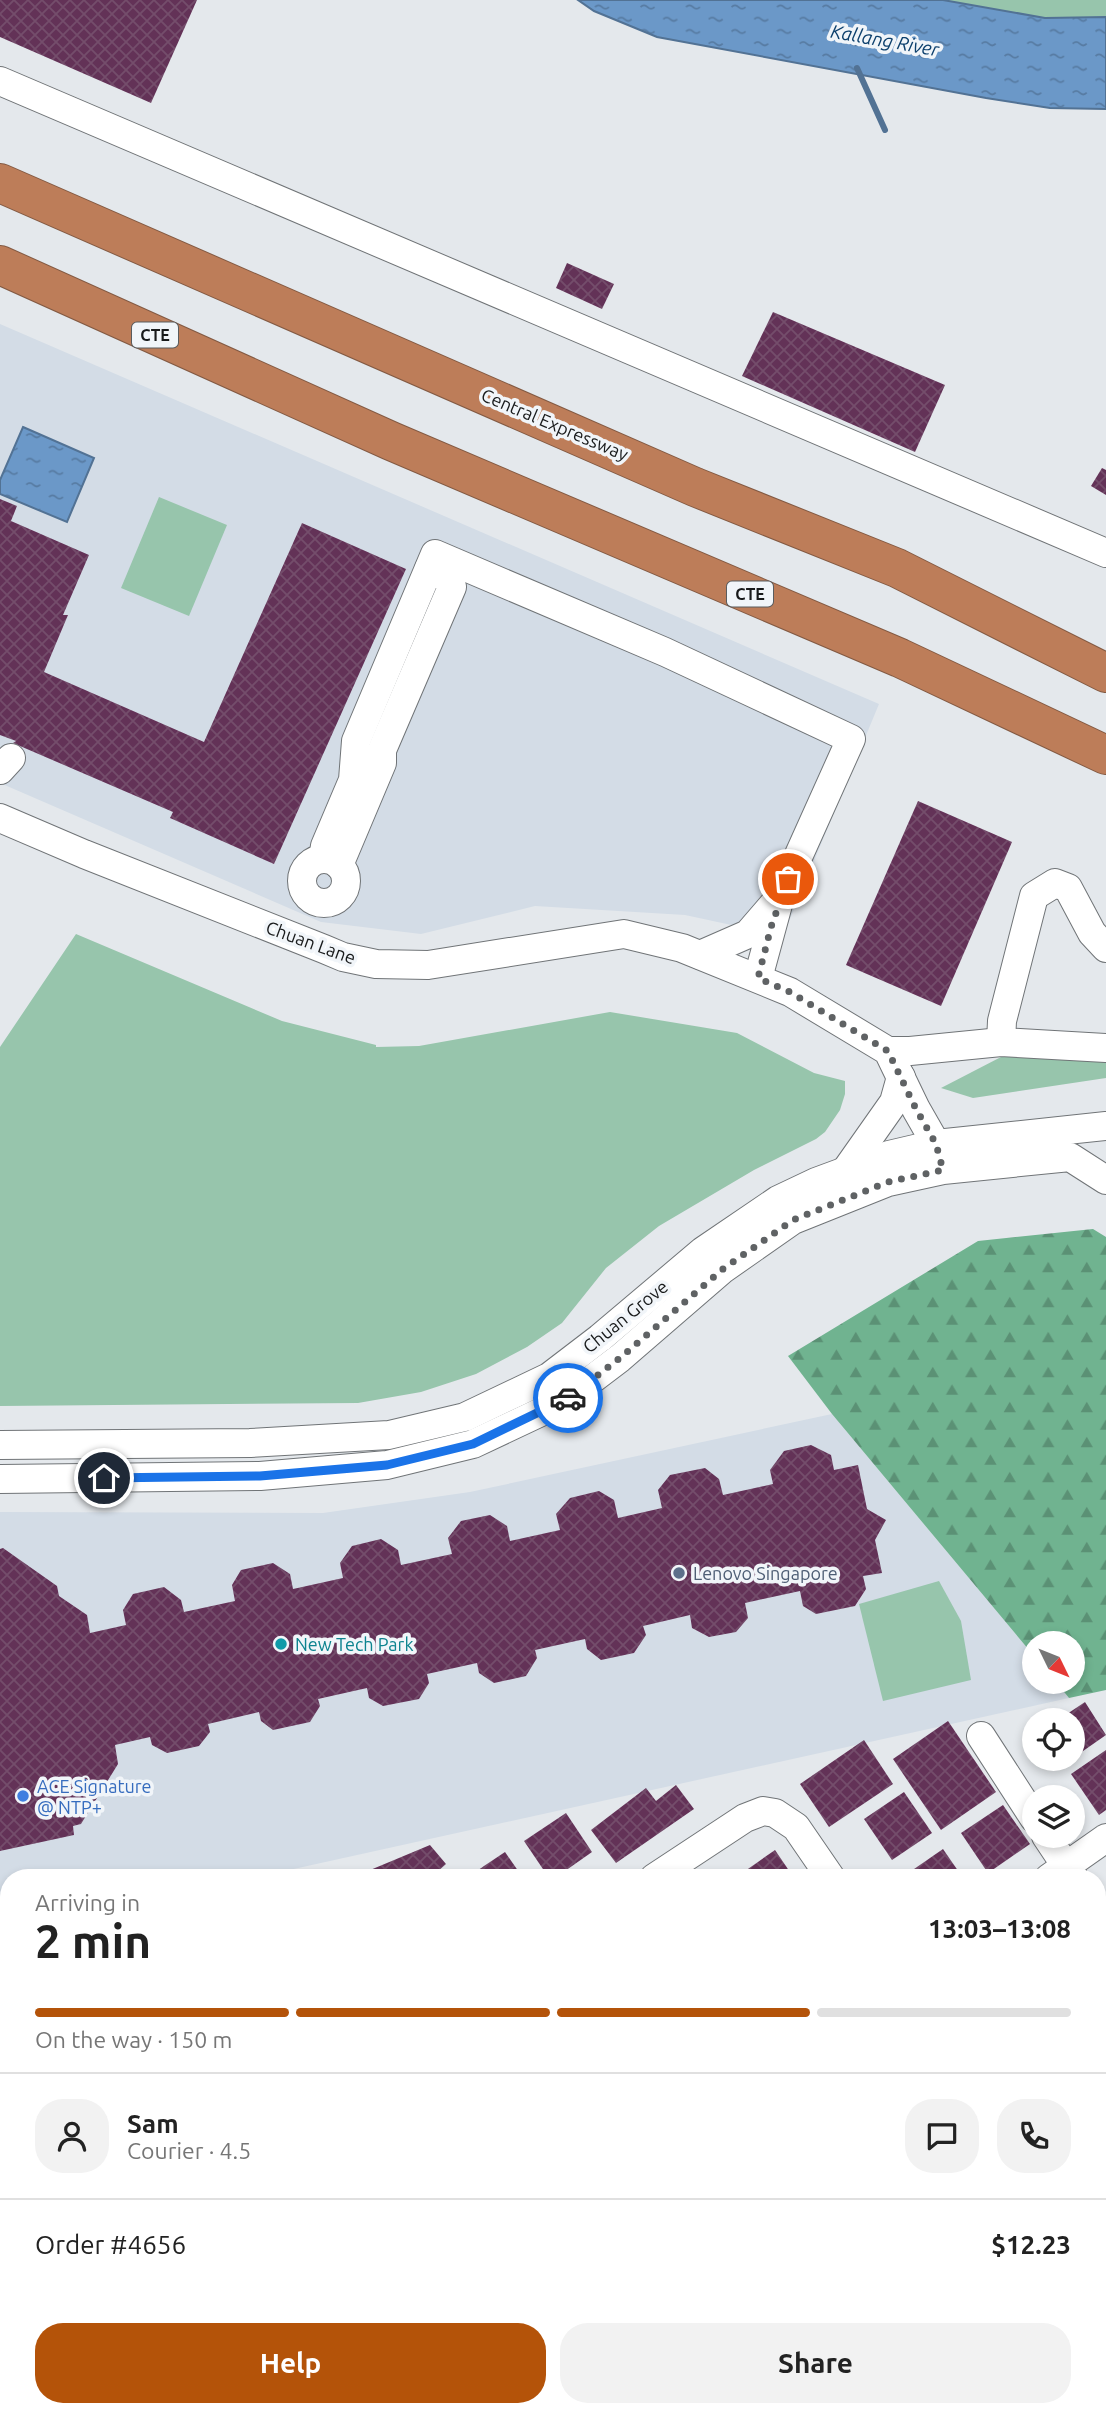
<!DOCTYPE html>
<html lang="en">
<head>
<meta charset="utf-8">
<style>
  :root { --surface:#fff; --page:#f2f2f2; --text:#222; --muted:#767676; --line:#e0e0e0; --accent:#b45309 }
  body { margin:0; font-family:Ubuntu,sans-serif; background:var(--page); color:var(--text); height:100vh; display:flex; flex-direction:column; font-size:26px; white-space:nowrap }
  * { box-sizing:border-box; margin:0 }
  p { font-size:23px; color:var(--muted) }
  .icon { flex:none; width:38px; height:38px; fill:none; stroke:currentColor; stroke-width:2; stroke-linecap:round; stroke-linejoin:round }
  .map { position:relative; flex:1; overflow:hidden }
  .details { position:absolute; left:0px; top:1869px; width:1106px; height:548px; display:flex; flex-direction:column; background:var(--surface); border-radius:28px 28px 0 0; box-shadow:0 4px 10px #0003 }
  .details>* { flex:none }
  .needle { width:46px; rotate:133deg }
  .buttons { position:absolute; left:1022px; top:1631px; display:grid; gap:14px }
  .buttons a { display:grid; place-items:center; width:63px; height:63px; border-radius:50%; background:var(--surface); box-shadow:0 4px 10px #0003; font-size:35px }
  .pin { position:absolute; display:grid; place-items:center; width:60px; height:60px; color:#fff; margin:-30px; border:4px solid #fff; border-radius:50%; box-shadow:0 2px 7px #0007 }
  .courier { position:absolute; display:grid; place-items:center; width:70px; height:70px; margin:-35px; border:5px solid #1a73e8; border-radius:50%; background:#fff; color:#222; box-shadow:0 2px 9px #0007 }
  .headline em { font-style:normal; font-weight:600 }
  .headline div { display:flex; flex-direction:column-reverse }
  .headline { display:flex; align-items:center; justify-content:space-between; height:119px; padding:0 35px }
  h1 { font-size:46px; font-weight:600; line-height:52px }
  .bar { display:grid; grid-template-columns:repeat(4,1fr); gap:10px 7px; align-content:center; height:84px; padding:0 35px }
  .bar i { height:9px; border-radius:5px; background:var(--line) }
  .bar .active { background:var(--accent) }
  .bar p { grid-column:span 4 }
  .line { display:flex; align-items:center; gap:18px; padding:0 35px; border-top:2px solid var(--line) }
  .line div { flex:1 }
  .round { display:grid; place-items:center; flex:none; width:74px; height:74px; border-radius:28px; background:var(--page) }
  .action { display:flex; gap:14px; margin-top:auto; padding:14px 35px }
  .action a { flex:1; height:80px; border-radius:28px; background:var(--accent); color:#fff; font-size:28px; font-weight:600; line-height:80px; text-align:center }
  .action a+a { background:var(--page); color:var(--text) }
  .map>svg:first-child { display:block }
  .built { fill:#d3dce6 }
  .green { fill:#97c5ac }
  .forest { fill:url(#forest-firs) }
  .water { fill:url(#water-ripples); stroke:#527294; stroke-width:2 }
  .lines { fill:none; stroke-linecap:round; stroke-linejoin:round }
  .stream { stroke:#527294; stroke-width:6 }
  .building { fill:url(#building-cross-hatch) }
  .minor-casing { stroke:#707477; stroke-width:30 }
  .major-casing { stroke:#835a43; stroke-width:38 }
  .highway-casing { stroke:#835a43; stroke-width:40 }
  .minor { stroke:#fff; stroke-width:28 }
  .major { stroke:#d7b19b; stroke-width:37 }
  .highway { stroke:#bd7d59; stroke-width:38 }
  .done { stroke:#5f6264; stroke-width:7; stroke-dasharray:0 12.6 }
  .route { stroke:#1a73e8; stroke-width:9 }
  .service-dot { fill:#5c6f8a; stroke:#f1f5f9; stroke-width:2.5 }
  .culture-dot { fill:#0f9aa8; stroke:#f1f5f9; stroke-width:2.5 }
  .shop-dot { fill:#3f7fe0; stroke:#f1f5f9; stroke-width:2.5 }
  .labels { text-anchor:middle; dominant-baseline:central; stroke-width:7; stroke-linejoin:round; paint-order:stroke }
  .shield { fill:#f1f5f9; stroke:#595c5e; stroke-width:2 }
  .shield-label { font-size:16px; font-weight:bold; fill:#181a1b }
  .street-label { font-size:18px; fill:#181a1b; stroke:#f1f5f9 }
  .service-label { font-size:18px; fill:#4e5e75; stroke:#f1f5f9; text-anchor:start }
  .culture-label { font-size:18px; fill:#0d838f; stroke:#f1f5f9; text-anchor:start }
  .shop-label { font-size:18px; fill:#366cbe; stroke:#f1f5f9; text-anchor:start }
  .water-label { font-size:19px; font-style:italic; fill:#0d406d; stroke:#f1f5f9 }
</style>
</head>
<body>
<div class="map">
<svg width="1106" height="2416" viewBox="0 0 1106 2416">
  <defs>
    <pattern id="forest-firs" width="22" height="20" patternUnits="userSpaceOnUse" patternTransform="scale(1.75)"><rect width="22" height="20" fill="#70b390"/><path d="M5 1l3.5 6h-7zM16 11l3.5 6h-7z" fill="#5b9175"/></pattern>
    <pattern id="water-ripples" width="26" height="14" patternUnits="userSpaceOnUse" patternTransform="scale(1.75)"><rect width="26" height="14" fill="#6b98c8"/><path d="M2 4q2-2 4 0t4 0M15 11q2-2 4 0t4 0" fill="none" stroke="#577ba2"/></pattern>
    <pattern id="building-cross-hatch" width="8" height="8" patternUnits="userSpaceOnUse" patternTransform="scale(1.75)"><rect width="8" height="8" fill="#633257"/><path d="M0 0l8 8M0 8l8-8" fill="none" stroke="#744d6b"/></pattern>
  </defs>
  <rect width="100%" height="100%" fill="#e4e8ec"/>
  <g class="built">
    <path d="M0 324 879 704 783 936 685 915 535 906 421 934 321 922 0 783Z"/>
    <path d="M832 1414 1034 1656V1682H1056L1069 1698 253 1878H9V1932L0 1934V1512L323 1513 470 1492Z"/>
  </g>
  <g class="green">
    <path d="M936 0H1106V17L1045 18Z"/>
    <path d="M159 497 227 525 189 616 121 588Z"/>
    <path d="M76 934 282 1021 376 1045V1047L419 1046 610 1012 737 1033 814 1073 845 1081V1094L840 1110 825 1132 816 1139 754 1170 659 1226 606 1268 562 1323 527 1347 476 1374 421 1392 358 1403 0 1406V1047Z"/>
    <path d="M1106 1049V1078L973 1098 941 1088 1001 1057Z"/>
    <path d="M939 1581 961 1621 971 1680 883 1701 859 1604Z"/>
    <path d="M293 1869 298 1878H253Z"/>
  </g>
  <path class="forest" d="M1093 1229 1106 1237V1690L1069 1698 1056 1682H1073V1643H1034V1656L832 1414 788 1356 978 1241Z"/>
  <g class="water">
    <path d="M578 0H943L1045 18 1106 17V109L1050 108 986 98 657 37 594 11Z"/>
    <path d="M23 427 94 458 67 522 0 494V480Z"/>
    <path d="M9 2144V2195L0 2188V2149Z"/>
  </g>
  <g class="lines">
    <path class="stream" d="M857 68 885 130"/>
  </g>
  <g class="building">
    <path d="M0 0H197L151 103 0 37Z"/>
    <path d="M567 263 614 284 602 309 556 288Z"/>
    <path d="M773 312 945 385 915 452 742 376Z"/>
    <path d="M1102 468 1106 470V495L1091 486Z"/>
    <path d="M0 499 17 506 11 521 89 555 63 615H68L44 672 204 742 302 523 406 569 274 864 170 818 173 812 13 743 16 741 0 735Z"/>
    <path d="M918 801 1012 842 941 1006 846 965Z"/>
    <path d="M811 1445 831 1455 834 1470 858 1465 867 1509 886 1520 875 1540 882 1573 863 1576 866 1589 855 1606 816 1614 803 1606 800 1591 745 1603 748 1618 736 1632 709 1637 692 1628 690 1615 643 1626 646 1635 634 1653 601 1660 587 1649 585 1639 535 1650 537 1658 526 1676 494 1683 479 1673 477 1663 427 1674 429 1683 419 1699 383 1706 369 1698 367 1688 318 1699 320 1706 310 1722 273 1730 261 1721 259 1712 208 1724 210 1732 199 1746 167 1753 152 1745 150 1737 115 1745 118 1764 81 1824 73 1826 74 1835 0 1851V1549L3 1548 57 1586 59 1596 87 1615 90 1633 126 1625 123 1610 133 1594 164 1587 181 1600 184 1612 235 1601 232 1585 241 1570 273 1563 290 1574 293 1589 343 1578 340 1563 352 1546 381 1539 398 1550 401 1565 452 1554 448 1538 461 1521 490 1515 507 1526 510 1541 560 1530 556 1514 570 1498 599 1491 614 1500 618 1518 662 1508 658 1490 670 1475 705 1468 719 1479 723 1495 773 1484 770 1470 784 1451Z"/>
    <path d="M1085 1702 1106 1735 1073 1758V1720H1058Z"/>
    <path d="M948 1721 996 1792 941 1830 893 1759Z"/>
    <path d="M864 1740 893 1784 829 1827 800 1784Z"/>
    <path d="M1106 1750V1810L1099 1815 1071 1774Z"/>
    <path d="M676 1785 694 1809 616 1863 591 1830 646 1788 656 1801Z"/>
    <path d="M904 1792 932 1833 892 1860 864 1819Z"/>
    <path d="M1003 1805 1030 1844 988 1873 961 1833Z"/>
    <path d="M566 1813 592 1852 555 1878H549L524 1841Z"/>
    <path d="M430 1845 446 1864 436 1873 440 1878H365L363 1873Z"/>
    <path d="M943 1849 963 1878H905L904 1876Z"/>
    <path d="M775 1850 794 1878H735Z"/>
    <path d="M505 1852 523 1878H467L484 1866Z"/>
    <path d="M1106 1979V2066L1097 2052V1985Z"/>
    <rect x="0" y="1992" width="9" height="71"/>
    <path d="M0 2378H9V2408H71V2416H0Z"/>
    <path d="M212 2408H228V2416H131V2409Z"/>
    <path d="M492 2408H580L586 2416H498Z"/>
    <path d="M597 2408H625L613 2416H602Z"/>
    <path d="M962 2408H999L1003 2416H956Z"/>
  </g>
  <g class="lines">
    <g class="minor-casing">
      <g id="minor">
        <path d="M0 81 1106 553"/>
        <path d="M0 770 11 758"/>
        <path d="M0 818 84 854 324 949 343 957 376 964 428 965 624 934 682 948 790 992 888 1051 916 1109 936 1144 940 1161"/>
        <path d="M323 859 325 846 353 780 356 741 435 554 665 652 851 739 780 897 758 978"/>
        <circle cx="324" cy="881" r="22"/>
        <path d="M339 865 382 763V750L452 587 450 579 429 569"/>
        <path d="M700 955 748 934 773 905"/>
        <path d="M1001 1042 1002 1021 1034 896 1055 883 1068 888 1092 933 1106 948"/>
        <path d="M888 1051H910L1001 1042 1106 1048"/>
        <path d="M844 1173 894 1102 901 1077"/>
        <path d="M0 1445 250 1443 389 1435 465 1417 549 1377 600 1338 703 1251 778 1200 816 1182 889 1155 936 1144 1106 1126"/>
        <path d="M0 1479 260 1476 387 1465 473 1444 562 1402 620 1358 723 1269 793 1220 888 1182 943 1170 1070 1157 1106 1180"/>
        <path d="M981 1736 1034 1818"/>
        <path d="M1046 1836 1074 1878"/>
        <path d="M654 1878 745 1818 763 1811 775 1813 796 1827 831 1878"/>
        <path d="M1049 1878 1106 1838"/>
        <path d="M1097 1913 1106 1927"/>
        <path d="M1097 2380 1106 2374"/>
        <path d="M325 2408 331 2414 338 2415 352 2408"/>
        <path d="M452 2408 458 2416"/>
        <path d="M266 2416 269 2408"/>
        <path d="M1037 2416 1050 2408"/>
      </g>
    </g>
    <g class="major-casing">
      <g id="major">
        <path d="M1097 2160 1106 2154"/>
        <path d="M1097 2208 1106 2202"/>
        <path d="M708 2416 720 2408"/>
        <path d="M779 2416 791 2408"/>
      </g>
    </g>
    <g class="highway-casing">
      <g id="highway">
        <path d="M0 183 695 487 897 568 1106 673"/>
        <path d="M0 265 391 441 900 658 1106 755"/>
      </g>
    </g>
    <use href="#minor" class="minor"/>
    <use href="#major" class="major"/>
    <use href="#highway" class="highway"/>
  </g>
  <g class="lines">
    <path class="done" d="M568 1398 620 1358 723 1269 793 1220 888 1182 943 1170 936 1144 916 1109 888 1051 790 992 758 978 771 927 788 879"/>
    <path class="route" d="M104 1478 260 1476 387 1465 473 1444 568 1398"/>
  </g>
  <circle class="service-dot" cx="679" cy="1573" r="7"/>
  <circle class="culture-dot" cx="281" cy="1644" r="7"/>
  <circle class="shop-dot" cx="23" cy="1796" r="7"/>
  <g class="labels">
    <g class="shield">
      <rect x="132" y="322.5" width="46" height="25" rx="5"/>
      <rect x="727" y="581.5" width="46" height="25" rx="5"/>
    </g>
    <g class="shield-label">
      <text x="155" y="335">CTE</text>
      <text x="750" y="594">CTE</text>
    </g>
    <g class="street-label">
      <text transform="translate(555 424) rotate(23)">Central Expressway</text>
      <text transform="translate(311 942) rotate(20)">Chuan Lane</text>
      <text transform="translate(625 1316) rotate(-39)">Chuan Grove</text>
    </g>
    <g class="service-label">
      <text x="693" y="1573">Lenovo Singapore</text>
    </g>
    <g class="culture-label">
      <text x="295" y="1644">New Tech Park</text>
    </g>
    <g class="shop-label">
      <text x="37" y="1786">ACE Signature<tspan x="37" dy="21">@ NTP+</tspan></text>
    </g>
    <g class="water-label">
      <text transform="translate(885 40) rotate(10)">Kallang River</text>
    </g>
  </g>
</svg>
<div class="buttons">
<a><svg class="needle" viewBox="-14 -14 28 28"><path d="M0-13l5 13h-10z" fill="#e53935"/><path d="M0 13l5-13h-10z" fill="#767676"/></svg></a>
<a><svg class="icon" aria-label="locate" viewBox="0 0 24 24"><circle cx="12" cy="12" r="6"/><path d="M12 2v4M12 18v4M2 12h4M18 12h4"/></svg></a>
<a><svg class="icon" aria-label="layers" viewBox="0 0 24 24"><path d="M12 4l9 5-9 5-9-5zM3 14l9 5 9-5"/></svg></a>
</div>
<div class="pin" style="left:788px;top:879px;background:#ea580c"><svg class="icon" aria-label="bag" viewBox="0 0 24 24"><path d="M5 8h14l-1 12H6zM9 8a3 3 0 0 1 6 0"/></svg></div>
<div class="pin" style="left:104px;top:1478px;background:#1f2937"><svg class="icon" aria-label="home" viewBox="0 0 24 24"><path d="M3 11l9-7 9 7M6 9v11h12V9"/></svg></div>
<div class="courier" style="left:568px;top:1398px"><svg class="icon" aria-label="car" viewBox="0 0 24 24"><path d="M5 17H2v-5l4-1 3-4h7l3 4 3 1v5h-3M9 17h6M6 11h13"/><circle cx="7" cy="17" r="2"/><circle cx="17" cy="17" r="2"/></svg></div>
<section class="details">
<div class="headline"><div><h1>2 min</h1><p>Arriving in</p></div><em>13:03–13:08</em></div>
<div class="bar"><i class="active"></i><i class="active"></i><i class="active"></i><i></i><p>On the way · 150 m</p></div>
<div class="line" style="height:126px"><a class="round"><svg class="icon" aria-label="person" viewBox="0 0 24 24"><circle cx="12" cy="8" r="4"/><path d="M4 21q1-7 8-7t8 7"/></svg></a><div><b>Sam</b><p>Courier · 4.5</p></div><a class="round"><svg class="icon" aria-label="chat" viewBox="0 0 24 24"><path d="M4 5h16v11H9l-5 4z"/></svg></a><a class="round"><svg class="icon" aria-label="phone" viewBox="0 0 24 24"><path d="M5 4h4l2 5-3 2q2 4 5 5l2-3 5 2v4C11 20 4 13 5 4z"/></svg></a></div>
<div class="line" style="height:91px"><div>Order #4656</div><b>$12.23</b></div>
<div class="action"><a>Help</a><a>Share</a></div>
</section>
</div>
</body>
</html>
